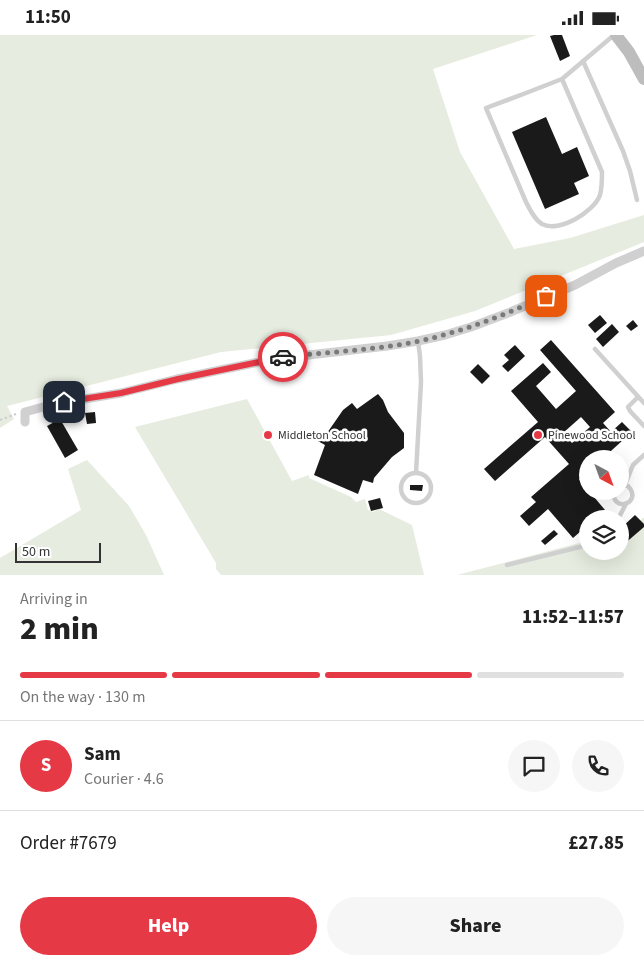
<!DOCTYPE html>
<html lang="en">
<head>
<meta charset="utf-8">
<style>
  :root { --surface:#fff; --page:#f6f6f6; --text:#222; --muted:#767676; --line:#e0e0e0; --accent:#e63946 }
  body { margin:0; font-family:"Source Sans 3",sans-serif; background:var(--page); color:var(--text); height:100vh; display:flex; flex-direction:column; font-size:19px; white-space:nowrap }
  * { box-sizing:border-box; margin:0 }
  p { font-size:16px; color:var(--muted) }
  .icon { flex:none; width:28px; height:28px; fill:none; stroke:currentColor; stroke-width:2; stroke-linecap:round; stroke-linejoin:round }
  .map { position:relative; height:540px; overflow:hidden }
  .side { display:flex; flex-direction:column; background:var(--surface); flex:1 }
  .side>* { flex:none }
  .needle { width:32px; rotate:139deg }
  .controls { position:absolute; left:579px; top:415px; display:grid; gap:10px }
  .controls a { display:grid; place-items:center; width:50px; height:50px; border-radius:50%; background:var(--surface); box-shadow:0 5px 20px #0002; font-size:25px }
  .scale { position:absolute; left:15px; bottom:12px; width:86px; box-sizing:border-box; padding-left:5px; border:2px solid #333; border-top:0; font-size:14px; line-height:18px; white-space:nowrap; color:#333; -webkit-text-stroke:4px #fff; paint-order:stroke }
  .pin { position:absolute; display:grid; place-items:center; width:42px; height:42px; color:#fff; margin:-21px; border-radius:10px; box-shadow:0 2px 8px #0006 }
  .courier { position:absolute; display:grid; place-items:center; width:50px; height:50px; margin:-25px; border:4px solid #e63946; border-radius:50%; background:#fff; color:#222; box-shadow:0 1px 6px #0007 }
  .head em { font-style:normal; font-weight:800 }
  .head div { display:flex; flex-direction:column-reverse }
  .head { display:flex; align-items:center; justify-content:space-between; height:85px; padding:0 20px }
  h1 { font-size:32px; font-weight:800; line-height:38px }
  .bar { display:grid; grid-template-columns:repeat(4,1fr); gap:8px 5px; align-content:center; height:60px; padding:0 20px }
  .bar i { height:6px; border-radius:4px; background:var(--line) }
  .bar .on { background:var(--accent) }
  .bar p { grid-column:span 4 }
  .line { display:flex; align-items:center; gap:12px; padding:0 20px; border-top:1px solid var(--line) }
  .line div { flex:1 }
  .round { display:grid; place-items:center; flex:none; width:52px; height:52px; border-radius:26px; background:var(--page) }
  .primary-button { display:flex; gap:10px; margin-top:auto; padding:10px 20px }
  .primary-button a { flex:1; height:58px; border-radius:30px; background:var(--accent); color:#fff; font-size:20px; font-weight:800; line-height:58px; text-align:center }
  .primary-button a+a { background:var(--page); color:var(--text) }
  .status { display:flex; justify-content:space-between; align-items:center; height:35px; padding:0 25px; background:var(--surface); direction:ltr }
  .status svg { height:14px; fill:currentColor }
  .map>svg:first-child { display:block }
  .green { fill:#e6ecdf }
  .building { fill:#1a1a1a; fill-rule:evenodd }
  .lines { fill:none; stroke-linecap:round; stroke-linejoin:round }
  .path { stroke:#cdcdcd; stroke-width:2; stroke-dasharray:2.5 2.5; stroke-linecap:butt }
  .lane { stroke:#d0d0d0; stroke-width:4.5 }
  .street { stroke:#d0d0d0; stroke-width:9 }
  .secondary { stroke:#bdbdbd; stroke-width:12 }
  .done { stroke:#7a7a7a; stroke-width:5; stroke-dasharray:0 9 }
  .route { stroke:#e63946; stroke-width:6 }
  .poi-dot { fill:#e63946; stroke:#fff; stroke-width:2 }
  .labels { text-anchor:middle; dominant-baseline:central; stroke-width:5; stroke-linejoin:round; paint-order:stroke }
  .poi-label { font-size:12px; fill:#333; stroke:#fff; text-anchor:start }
</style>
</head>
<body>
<div class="status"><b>11:50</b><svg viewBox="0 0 49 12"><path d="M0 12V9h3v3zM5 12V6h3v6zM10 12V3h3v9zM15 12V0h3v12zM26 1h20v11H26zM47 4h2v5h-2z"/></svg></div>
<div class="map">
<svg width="644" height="540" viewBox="0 0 644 540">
  <rect width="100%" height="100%" fill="#fff"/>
  <g class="green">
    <path d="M0 0H537L433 34 460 117 514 214 570 203 644 180V207L475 276 391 300 221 317 7 371 14 384 0 393Z"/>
    <path d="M247 364 292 446 309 440V443L351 462 356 467 365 464 368 475 373 477 379 474 412 490 424 540H221L216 534V528L135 392Z"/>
    <path d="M87 425 129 471 146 500 164 540H0V523L81 475 68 434Z"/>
    <path d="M643 483H644V540H457L587 506 588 516H620V501L621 502Z"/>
  </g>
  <g class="building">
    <path d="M554 0H562L570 21 560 26 550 1Z"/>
    <path d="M546 82 562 119 577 112 589 141 574 148 579 159 545 174 512 97Z"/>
    <path d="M600 280 607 288 595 298 588 290Z"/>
    <path d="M633 285 638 291 631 296 626 291Z"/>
    <path d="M612 289 619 297 603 312 596 304Z"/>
    <path d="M551 305 615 377 603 388 611 397 622 387 632 397 602 424H588V437L579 444 588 454V456H589L605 475 595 484H588V490L573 503 548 474 529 491 520 481 536 467 531 462 569 429 545 402 495 446 484 434 538 387 511 356 543 328 551 337 536 351 556 374 576 356 540 315ZM581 382 590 392 572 408 563 398Z"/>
    <path d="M515 310 525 321 508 337 502 331 509 325 504 320Z"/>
    <path d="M478 329 490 341 482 349 470 337Z"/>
    <path d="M378 359 383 365 388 377 404 398V413L392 422 374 443 373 448 363 445 358 459 314 440 325 410 316 405 320 399 325 401 343 375 352 368 357 374Z"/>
    <path d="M95 377 96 388 87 389 85 378Z"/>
    <path d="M60 384 78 415 65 423 47 391Z"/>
    <path d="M410 450H423L422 456 410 455Z"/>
    <path d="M380 463 383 473 371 476 368 466Z"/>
    <path d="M635 480 644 489V492L623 510 620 506V494Z"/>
    <path d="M554 495 558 499 545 510 541 506Z"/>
  </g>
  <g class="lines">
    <path class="path" d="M0 385 16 379"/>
    <g class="lane">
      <path d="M583 26 623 116 630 136 637 165"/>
      <path d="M562 44 602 137C602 145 602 153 600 160 594 177 559 198 542 189 535 185 530 175 526 167L486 73 526 58 562 44 614 0"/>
      <path d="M595 314 644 368"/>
      <path d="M638 362 628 372 630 376 644 391"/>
      <path d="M416 438 421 347 420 321 418 306"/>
      <circle cx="416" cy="453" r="15"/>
      <path d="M625 450 633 430 644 420"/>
      <path d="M614 456C611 479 644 468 628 451L620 450"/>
      <path d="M618 484 626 469"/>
      <path d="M507 530 588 510"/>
    </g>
    <path class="street" d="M25 387V377L54 369 121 358 177 344 274 324 387 311 418 306 445 300 471 292 508 278 575 250 616 228 644 216"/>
    <path class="secondary" d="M616 0 629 17 644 44"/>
  </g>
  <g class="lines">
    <path class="done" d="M283 322C328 317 375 315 420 306 464 296 505 280 546 261"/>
    <path class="route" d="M64 367 121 358 178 344 283 322"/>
  </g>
  <g class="poi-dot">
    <circle cx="268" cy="400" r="5"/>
    <circle cx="538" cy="400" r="5"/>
  </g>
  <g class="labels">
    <g class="poi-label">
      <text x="278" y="400">Middleton School</text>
      <text x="548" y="400">Pinewood School</text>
    </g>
  </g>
</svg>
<div class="controls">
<a><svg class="needle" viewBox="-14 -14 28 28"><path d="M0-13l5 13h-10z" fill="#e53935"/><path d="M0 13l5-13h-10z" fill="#767676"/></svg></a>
<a><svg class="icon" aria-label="layers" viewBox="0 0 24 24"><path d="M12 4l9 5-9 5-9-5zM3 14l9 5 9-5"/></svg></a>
</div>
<div class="scale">50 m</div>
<div class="pin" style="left:546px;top:261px;background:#ea580c"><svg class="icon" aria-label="bag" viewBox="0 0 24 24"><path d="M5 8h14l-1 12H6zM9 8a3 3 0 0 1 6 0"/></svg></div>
<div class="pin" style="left:64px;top:367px;background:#1f2937"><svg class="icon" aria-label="home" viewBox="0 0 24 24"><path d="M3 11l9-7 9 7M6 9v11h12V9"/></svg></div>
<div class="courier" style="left:283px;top:322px"><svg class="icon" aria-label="car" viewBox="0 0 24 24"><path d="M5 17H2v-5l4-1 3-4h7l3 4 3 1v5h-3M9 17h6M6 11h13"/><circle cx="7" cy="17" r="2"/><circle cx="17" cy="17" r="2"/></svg></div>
</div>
<section class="side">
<div class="head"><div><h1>2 min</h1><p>Arriving in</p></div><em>11:52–11:57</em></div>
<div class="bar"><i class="on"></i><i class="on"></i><i class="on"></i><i></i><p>On the way · 130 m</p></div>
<div class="line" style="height:90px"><b class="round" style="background:var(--accent);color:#fff">S</b><div><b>Sam</b><p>Courier · 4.6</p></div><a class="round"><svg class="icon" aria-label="chat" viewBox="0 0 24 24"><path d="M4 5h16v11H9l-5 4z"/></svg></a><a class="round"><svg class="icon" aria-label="phone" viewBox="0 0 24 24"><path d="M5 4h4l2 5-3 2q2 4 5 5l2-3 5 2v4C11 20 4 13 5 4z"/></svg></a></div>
<div class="line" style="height:65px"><div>Order #7679</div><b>£27.85</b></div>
<div class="primary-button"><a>Help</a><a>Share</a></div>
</section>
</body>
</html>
